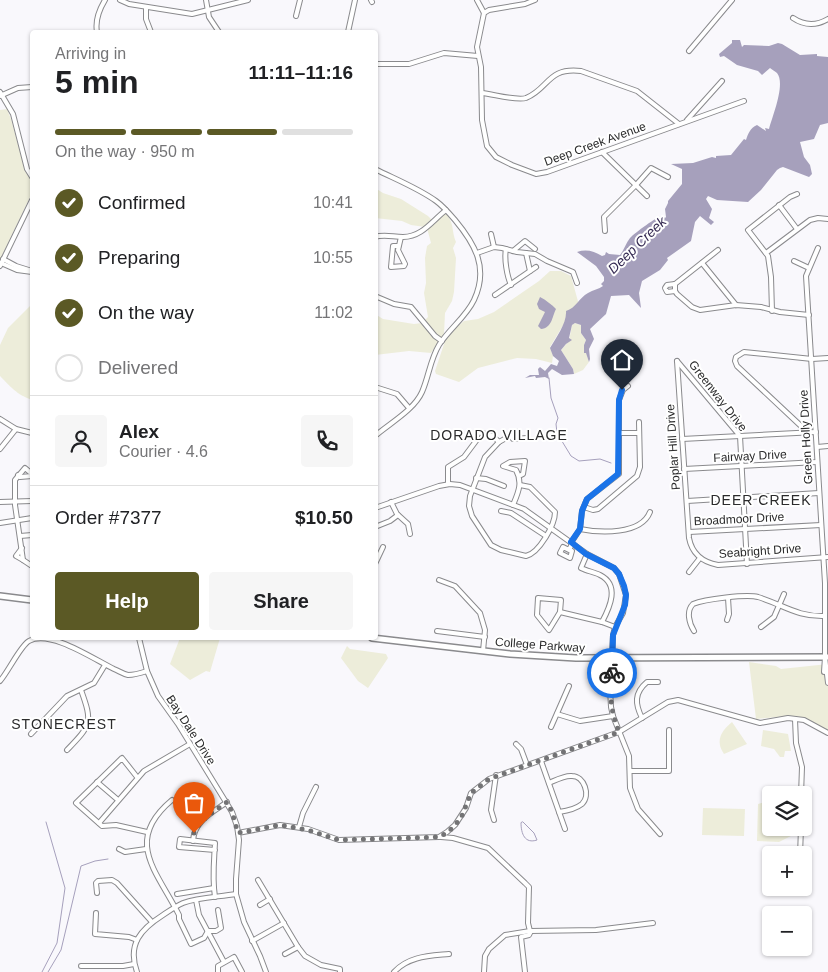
<!DOCTYPE html>
<html lang="en">
<head>
<meta charset="utf-8">
<style>
  :root { --surface:#fff; --page:#f6f6f6; --text:#202124; --muted:#757577; --line:#e0e0e0; --accent:#5b5925 }
  body { margin:0; font-family:Helvetica,sans-serif; background:var(--page); color:var(--text); height:100vh; display:flex; flex-direction:column; font-size:19px; white-space:nowrap }
  * { box-sizing:border-box; margin:0 }
  p { font-size:16px; color:var(--muted) }
  .icon { flex:none; width:28px; height:28px; fill:none; stroke:currentColor; stroke-width:2; stroke-linecap:round; stroke-linejoin:round }
  .map { position:relative; flex:1; overflow:hidden }
  .panel { position:absolute; left:30px; top:30px; width:348px; height:610px; display:flex; flex-direction:column; background:var(--surface); border-radius:5px; box-shadow:0 1px 4px #0004 }
  .panel>* { flex:none }
  .tools { position:absolute; left:762px; top:786px; display:grid; gap:10px }
  .tools a { display:grid; place-items:center; width:50px; height:50px; border-radius:5px; background:var(--surface); box-shadow:0 1px 4px #0004; font-size:25px }
  .pin { position:absolute; display:grid; place-items:center; width:42px; height:42px; color:#fff; margin:-51px -21px; border-radius:50% 50% 50% 0; rotate:-45deg; box-shadow:0 0 5px #0007 }
  .pin .icon { rotate:45deg }
  .courier { position:absolute; display:grid; place-items:center; width:50px; height:50px; margin:-25px; border:4px solid #1a73e8; border-radius:50%; background:#fff; color:#222; box-shadow:0 1px 6px #0007 }
  .summary em { font-style:normal; font-weight:700 }
  .summary div { display:flex; flex-direction:column-reverse }
  .summary { display:flex; align-items:center; justify-content:space-between; height:85px; padding:0 25px }
  h1 { font-size:32px; font-weight:700; line-height:38px }
  .bar { display:grid; grid-template-columns:repeat(4,1fr); gap:8px 5px; align-content:center; height:60px; padding:0 25px }
  .bar i { height:6px; border-radius:4px; background:var(--line) }
  .bar .selected { background:var(--accent) }
  .bar p { grid-column:span 4 }
  .line { display:flex; align-items:center; gap:12px; padding:0 25px; border-top:1px solid var(--line) }
  .line div { flex:1 }
  .round { display:grid; place-items:center; flex:none; width:52px; height:52px; border-radius:5px; background:var(--page) }
  ol { padding:0 25px; list-style:none }
  li { display:flex; align-items:center; gap:15px; height:55px }
  li p { margin-inline-start:auto }
  li .icon { padding:5px; border-radius:50%; background:var(--accent); color:#fff; stroke-width:4 }
  li:last-child { color:var(--muted) }
  li i { width:28px; height:28px; border:2px solid var(--line); border-radius:50% }
  .cta { display:flex; gap:10px; margin-top:auto; padding:10px 25px }
  .cta a { flex:1; height:58px; border-radius:5px; background:var(--accent); color:#fff; font-size:20px; font-weight:700; line-height:58px; text-align:center }
  .cta a+a { background:var(--page); color:var(--text) }
  .map>svg:first-child { display:block }
  .green { fill:#ededda }
  .water { fill:#a6a0bc }
  .lines { fill:none; stroke-linecap:round; stroke-linejoin:round }
  .stream { stroke:#a6a0bc; stroke-width:1 }
  .minor-casing { stroke:#8a8a8d; stroke-width:6 }
  .major-casing { stroke:#8a8a8d; stroke-width:8 }
  .minor { stroke:#fff; stroke-width:4 }
  .major { stroke:#fff; stroke-width:5 }
  .done { stroke:#737375; stroke-width:5; stroke-dasharray:0 9 }
  .route { stroke:#1a73e8; stroke-width:6 }
  .labels { text-anchor:middle; dominant-baseline:central; stroke-width:4; stroke-linejoin:round; paint-order:stroke }
  .street-label { font-size:12px; fill:#2b2b2c; stroke:#fff }
  .water-label { font-size:14px; font-style:italic; fill:#362b53; stroke:#fff }
  .neighbourhood-label { font-size:14px; letter-spacing:1px; fill:#2b2b2c; stroke:#fff }
</style>
</head>
<body>
<div class="map">
<svg width="828" height="972" viewBox="0 0 828 972">
  <rect width="100%" height="100%" fill="#f9f8fc"/>
  <g class="green">
    <path d="M7 109 11 119 24 166 32 180V193L0 260V110Z"/>
    <path d="M375 188 383 193 401 199 428 216 432 220 425 227 411 225 402 221 375 218Z"/>
    <path d="M445 213C455 223 451 230 456 242L453 248 456 258 454 292 452 301 445 313 444 334 431 353 409 351 375 355V314L383 319 414 324 422 323 428 317 424 293 426 283 425 258 427 246 431 243 427 228Z"/>
    <path d="M550 271H561L571 276 579 305 562 327 550 347 553 356 552 363 536 359 517 358 478 368 459 382 436 374 435 371 445 341 450 333 464 321 478 319 494 312 539 281Z"/>
    <path d="M30 306H32V400C16 394 12 388 0 376V345L8 328Z"/>
    <path d="M575 323 581 325V333L586 340 584 345 589 362 583 370 574 374 573 369 561 350 569 341 572 325Z"/>
    <path d="M180 638H220L210 672 206 671 190 680 170 664Z"/>
    <path d="M347 646 350 649 386 654 388 658 368 688 358 681 341 658Z"/>
    <path d="M749 662 776 666 781 669 828 664V733L801 717 786 716 756 719Z"/>
    <path d="M732 722 747 744 724 754C715 741 721 731 732 722Z"/>
    <path d="M763 730 788 734 791 751H785L784 757H780L774 749 761 746Z"/>
    <path d="M769 801 771 804V828H787L793 835 779 842 757 841 758 804Z"/>
    <path d="M703 808 745 809 744 836 702 835Z"/>
  </g>
  <g class="water">
    <path d="M732 40H740L742 47 744 45 769 46 778 43 782 44 800 55 817 54V56L828 57V123L820 125 814 139 800 142 804 157 810 165 812 174 809 177 783 167 780 168 777 170 761 190 748 202 717 200 708 196 706 199 712 209 709 218 714 222 711 225 700 216 695 222 691 241 667 258 668 260 660 270 642 281 639 293 641 308 629 295 611 296 606 314 590 329 594 339 589 349 590 359 589 362 586 353H584V345L586 340 581 333V325L575 323 572 325 569 338 572 340 566 344 561 350 573 369 574 374 562 375 552 369 548 373 549 379 545 377 536 378 535 376 525 378 530 375H539L538 369 540 367 545 371 551 364 557 366 559 361 553 356 550 348C556 338 567 323 566 311 576 308 579 298 588 293 593 290 599 289 603 286L601 284 604 281V277L596 266 577 252C586 249 594 251 602 256L605 255 606 252 609 254 620 255C624 250 626 243 630 238 635 233 657 216 663 216L665 218 666 217 665 209 668 203V201L682 184V169L671 164 693 163 712 157 716 158V156L731 155 744 139 746 140C748 134 750 128 757 125L766 131 765 128 769 129C772 117 786 84 777 73 775 71 772 70 770 68L762 75 758 71 737 65 724 56 720 57 719 54 732 43Z"/>
    <path d="M540 297C546 300 552 305 556 309 552 317 552 328 541 329L538 326 545 312 539 309 537 304Z"/>
  </g>
  <g class="lines">
    <g class="stream">
      <path d="M549 378 551 398 558 418 556 424 557 433 571 456 579 461 600 459 611 463"/>
      <path d="M523 822 534 833 537 840C525 844 521 834 521 823Z"/>
      <path d="M42 972 57 943 65 888 46 822"/>
      <path d="M48 972 61 950 81 866 95 861 108 859"/>
    </g>
    <g class="minor-casing">
      <g id="minor">
        <path d="M120 0 129 4 192 14 248 0"/>
        <path d="M206 0 209 17 219 32"/>
        <path d="M371 0 372 2"/>
        <path d="M477 0 484 13"/>
        <path d="M535 0 525 4 489 10 484 13 477 47 481 67 482 120 487 146 496 157 512 165 536 174 547 172 744 101"/>
        <path d="M146 7V19L151 32"/>
        <path d="M296 16 300 0"/>
        <path d="M793 18C805 26 816 26 828 19"/>
        <path d="M97 32C95 21 99 10 105 0"/>
        <path d="M348 32 355 0"/>
        <path d="M689 51 732 0"/>
        <path d="M375 64H409L444 53 478 56"/>
        <path d="M0 92 13 114 27 169 32 177"/>
        <path d="M482 93C493 94 516 101 526 98 549 89 547 67 581 71L637 91 679 124"/>
        <path d="M0 96 18 88 32 87"/>
        <path d="M687 120 722 81"/>
        <path d="M602 152 647 196"/>
        <path d="M375 169C395 179 418 188 436 201 443 206 449 213 455 220 475 244 489 268 474 300 466 317 449 329 439 345 430 360 429 376 422 392 414 410 390 423 375 436"/>
        <path d="M779 205 797 229"/>
        <path d="M605 231 604 217 636 185 651 168 668 177"/>
        <path d="M491 234 494 247"/>
        <path d="M375 237C384 234 393 237 403 237 422 237 432 221 446 210"/>
        <path d="M399 246H393L391 267 404 266 405 264 398 250 401 237"/>
        <path d="M818 248 806 276 825 583V657L828 683"/>
        <path d="M506 249C504 259 507 276 511 285"/>
        <path d="M513 251 525 241 535 249"/>
        <path d="M477 253 494 247 502 248 517 252 535 254 547 261 573 272 577 283"/>
        <path d="M526 253 530 271"/>
        <path d="M766 253 810 220 818 218 828 219"/>
        <path d="M3 259 16 266 32 271"/>
        <path d="M794 261 809 268"/>
        <path d="M1 263 17 270 32 272"/>
        <path d="M702 263 736 305"/>
        <path d="M0 266 32 200"/>
        <path d="M675 284V291L677 294 692 307 700 310 736 305 761 307 780 312 809 315"/>
        <path d="M675 284 718 250"/>
        <path d="M675 284 667 285 665 288 667 292 675 291"/>
        <path d="M495 295 536 267"/>
        <path d="M375 296 394 304 411 307 435 336 442 341"/>
        <path d="M772 311 771 277 768 256 748 230 790 197 797 194"/>
        <path d="M677 361 689 538C692 554 702 562 718 565L828 557"/>
        <path d="M677 361 740 436 747 564"/>
        <path d="M375 387 397 394 409 408"/>
        <path d="M0 419 16 429 32 433"/>
        <path d="M517 432 499 442 485 457 470 496 469 506 472 516 491 545 501 550 526 556C539 553 555 525 555 512L530 487 520 485"/>
        <path d="M805 432 801 426 737 366 735 361 736 357 744 352 812 359 828 358"/>
        <path d="M620 433H639"/>
        <path d="M510 435 513 439 527 438"/>
        <path d="M682 439 816 432"/>
        <path d="M817 447 828 446"/>
        <path d="M0 449 16 429"/>
        <path d="M684 469 817 462"/>
        <path d="M32 474 25 468 15 480V505L23 560 32 566"/>
        <path d="M18 475 20 477 32 476"/>
        <path d="M476 478 486 479 504 486"/>
        <path d="M448 484V467L464 457 476 441 478 432 493 436 499 442"/>
        <path d="M687 501 819 493"/>
        <path d="M0 502 32 501"/>
        <path d="M391 502 397 514 408 524 410 534"/>
        <path d="M513 505C518 493 523 483 516 470L503 466 510 462 525 461 523 474 519 476"/>
        <path d="M584 507 593 510 598 509 637 476 640 467 639 422"/>
        <path d="M375 508 439 486 450 484 460 485 524 509 587 554 614 568 619 574 626 595 623 613 615 627 613 635 610 689 611 707 613 716 629 756 630 788 638 809 660 834"/>
        <path d="M501 511 511 513 546 536"/>
        <path d="M0 523 32 518"/>
        <path d="M375 527 390 521 398 515"/>
        <path d="M580 529C600 533 641 535 650 512"/>
        <path d="M689 532 821 525"/>
        <path d="M20 536 32 535"/>
        <path d="M571 543 580 529 582 511 587 499 619 474V400L623 390 628 386"/>
        <path d="M22 548 16 556 23 560"/>
        <path d="M569 550 572 551 570 558 560 553 563 547 569 550 572 544"/>
        <path d="M587 554 581 568C587 571 594 572 600 575 620 585 610 607 602 622"/>
        <path d="M375 564 383 547"/>
        <path d="M689 572 700 558"/>
        <path d="M439 580 455 586 480 613 485 630 483 651"/>
        <path d="M538 598 561 600 560 612 549 630 537 615Z"/>
        <path d="M560 612 602 622 615 627"/>
        <path d="M727 620 729 614 728 598"/>
        <path d="M761 627 774 617 784 594"/>
        <path d="M437 631 485 637"/>
        <path d="M694 631C689 623 686 611 693 604 705 599 747 594 758 597 784 605 797 617 825 616"/>
        <path d="M139 638 147 671 158 696 178 724 232 812 237 826 239 840 236 879V894L244 922 260 956 266 972"/>
        <path d="M824 672 825 657"/>
        <path d="M0 681C8 672 21 645 29 641 50 629 95 660 114 669 119 671 123 674 128 675 135 675 141 673 147 671"/>
        <path d="M557 714 580 721 613 716"/>
        <path d="M642 718C635 704 634 693 647 682H658"/>
        <path d="M795 719 796 743 802 767 801 795"/>
        <path d="M551 727 569 686"/>
        <path d="M31 734 67 696 94 683 105 665"/>
        <path d="M516 744 521 749 527 765"/>
        <path d="M67 750C91 725 93 723 81 690"/>
        <path d="M541 761 565 829"/>
        <path d="M630 771H669V730"/>
        <path d="M137 777 122 758 76 803 102 826 116 825 147 832"/>
        <path d="M97 782 118 800"/>
        <path d="M549 783C556 780 565 775 572 776 584 776 591 795 582 804 577 808 566 811 559 812"/>
        <path d="M172 800C123 841 157 871 179 915V919L191 944 204 938 208 931"/>
        <path d="M494 820 491 810 496 775"/>
        <path d="M99 823 144 771 190 744"/>
        <path d="M299 827 303 813 316 787"/>
        <path d="M238 833 280 825 308 829 339 840 439 837 447 832 455 825 466 808 471 793 489 779 619 732 668 702 678 700 760 723 788 718 804 720 828 733"/>
        <path d="M441 837 453 838 488 848 525 883 529 887 528 923 530 931"/>
        <path d="M193 841C194 821 212 813 227 802"/>
        <path d="M119 849 125 852 146 849"/>
        <path d="M215 850 179 847 180 839 215 843C214 863 212 878 215 897"/>
        <path d="M800 855 801 828"/>
        <path d="M258 880 298 947 305 956 321 965 340 969V972"/>
        <path d="M97 893 96 883 98 881 112 880 117 883 152 922"/>
        <path d="M177 894 214 888"/>
        <path d="M196 900 199 915 224 962"/>
        <path d="M260 905 270 899"/>
        <path d="M96 913 95 934 129 937 137 940"/>
        <path d="M208 931H216L221 928 218 910"/>
        <path d="M252 941 284 923"/>
        <path d="M285 954 298 947"/>
        <path d="M81 966H123L134 964"/>
        <path d="M137 972C127 944 141 929 163 915 169 911 176 906 183 903 199 897 219 897 236 894"/>
        <path d="M218 972V966L234 957 242 972"/>
        <path d="M394 972C409 956 429 956 449 954"/>
        <path d="M484 972 485 956 489 949 505 935 530 931 596 930 653 923"/>
        <path d="M525 972 521 937 529 935 531 931"/>
      </g>
    </g>
    <g class="major-casing">
      <g id="major">
        <path d="M0 596 32 600"/>
        <path d="M372 638 510 654 576 658 828 657"/>
      </g>
    </g>
    <use href="#minor" class="minor"/>
    <use href="#major" class="major"/>
  </g>
  <g class="lines">
    <path class="done" d="M194 833C200 819 215 811 227 802L232 812 238 833 280 825 308 830 339 840 439 837 448 832 455 825 461 818 471 793 489 779 619 732C611 712 609 695 612 673"/>
    <path class="route" d="M612 673 613 635 625 605 626 595 624 586 619 574 614 568 586 554 571 542 580 529 582 511 587 499 618 474 619 400 622 390"/>
  </g>
  <g class="labels">
    <g class="street-label">
      <text transform="translate(595 144) rotate(-20)">Deep Creek Avenue</text>
      <text transform="translate(718 396) rotate(52)">Greenway Drive</text>
      <text transform="translate(806 437) rotate(-93)">Green Holly Drive</text>
      <text transform="translate(673 447) rotate(-94)">Poplar Hill Drive</text>
      <text transform="translate(750 456) rotate(-3)">Fairway Drive</text>
      <text transform="translate(739 519) rotate(-3)">Broadmoor Drive</text>
      <text transform="translate(760 551) rotate(-4)">Seabright Drive</text>
      <text transform="translate(540 645) rotate(4)">College Parkway</text>
      <text transform="translate(191 730) rotate(57)">Bay Dale Drive</text>
    </g>
    <g class="water-label">
      <text transform="translate(637 245) rotate(-44)">Deep Creek</text>
    </g>
    <g class="neighbourhood-label">
      <text x="499" y="435">DORADO VILLAGE</text>
      <text x="761" y="500">DEER CREEK</text>
      <text x="64" y="724">STONECREST</text>
    </g>
  </g>
</svg>
<div class="tools">
<a><svg class="icon" aria-label="layers" viewBox="0 0 24 24"><path d="M12 4l9 5-9 5-9-5zM3 14l9 5 9-5"/></svg></a>
<a>+</a>
<a>−</a>
</div>
<div class="pin" style="left:194px;top:833px;background:#ea580c"><svg class="icon" aria-label="bag" viewBox="0 0 24 24"><path d="M5 8h14l-1 12H6zM9 8a3 3 0 0 1 6 0"/></svg></div>
<div class="pin" style="left:622px;top:390px;background:#1f2937"><svg class="icon" aria-label="home" viewBox="0 0 24 24"><path d="M3 11l9-7 9 7M6 9v11h12V9"/></svg></div>
<div class="courier" style="left:612px;top:673px"><svg class="icon" aria-label="bike" viewBox="0 0 24 24"><circle cx="6" cy="16" r="4"/><circle cx="18" cy="16" r="4"/><path d="M6 16l4-8h5l3 8M10 8l3 8H6M13 5h3"/></svg></div>
<section class="panel">
<div class="summary"><div><h1>5 min</h1><p>Arriving in</p></div><em>11:11–11:16</em></div>
<div class="bar"><i class="selected"></i><i class="selected"></i><i class="selected"></i><i></i><p>On the way · 950 m</p></div>
<ol>
<li><svg class="icon" aria-label="check" viewBox="0 0 24 24"><path d="M5 12l5 5 9-10"/></svg>Confirmed<p>10:41</p></li>
<li><svg class="icon" aria-label="check" viewBox="0 0 24 24"><path d="M5 12l5 5 9-10"/></svg>Preparing<p>10:55</p></li>
<li><svg class="icon" aria-label="check" viewBox="0 0 24 24"><path d="M5 12l5 5 9-10"/></svg>On the way<p>11:02</p></li>
<li><i></i>Delivered</li>
</ol>
<div class="line" style="height:90px"><a class="round"><svg class="icon" aria-label="person" viewBox="0 0 24 24"><circle cx="12" cy="8" r="4"/><path d="M4 21q1-7 8-7t8 7"/></svg></a><div><b>Alex</b><p>Courier · 4.6</p></div><a class="round"><svg class="icon" aria-label="phone" viewBox="0 0 24 24"><path d="M5 4h4l2 5-3 2q2 4 5 5l2-3 5 2v4C11 20 4 13 5 4z"/></svg></a></div>
<div class="line" style="height:65px"><div>Order #7377</div><b>$10.50</b></div>
<div class="cta"><a>Help</a><a>Share</a></div>
</section>
</div>
</body>
</html>
